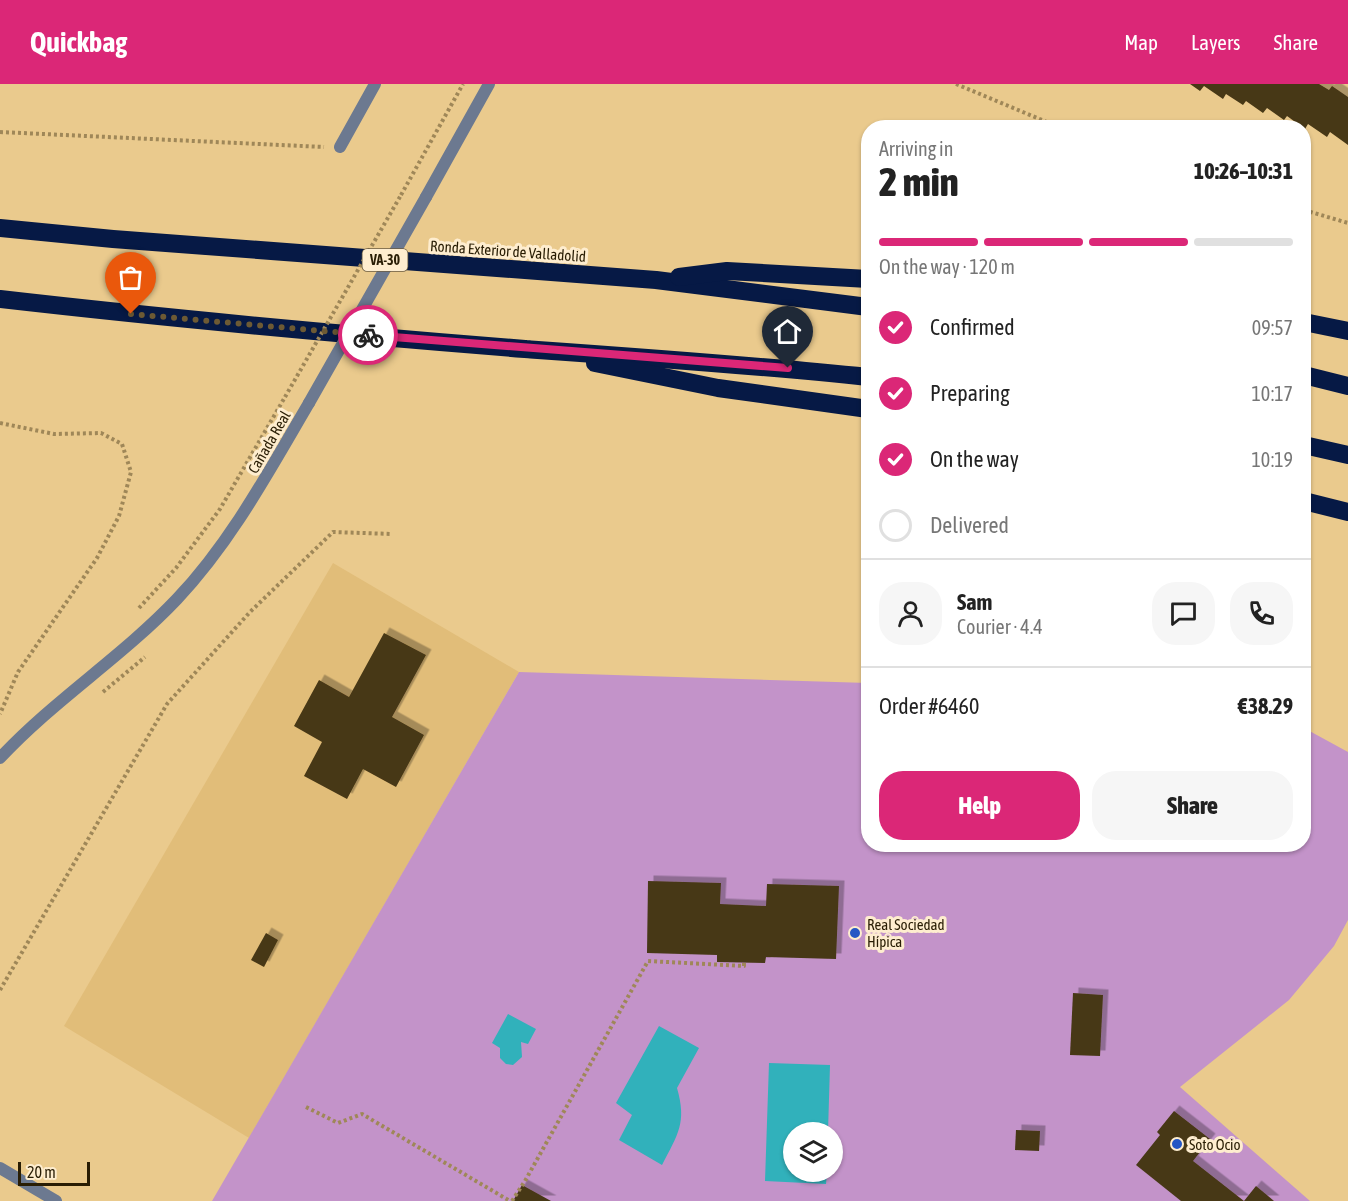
<!DOCTYPE html>
<html lang="en">
<head>
<meta charset="utf-8">
<style>
  :root { --surface:#fff; --page:#f6f6f6; --text:#222; --muted:#767676; --line:#e0e0e0; --accent:#db2777 }
  body { margin:0; font-family:"Asap Condensed",sans-serif; background:var(--page); color:var(--text); height:100vh; display:flex; flex-direction:column; font-size:22px; white-space:nowrap }
  * { box-sizing:border-box; margin:0 }
  p { font-size:20px; color:var(--muted) }
  .icon { flex:none; width:33px; height:33px; fill:none; stroke:currentColor; stroke-width:2; stroke-linecap:round; stroke-linejoin:round }
  .map { position:relative; flex:1; overflow:hidden }
  .side { position:absolute; left:861px; top:36px; width:450px; height:732px; display:flex; flex-direction:column; background:var(--surface); border-radius:24px; box-shadow:0 2px 4px #0004 }
  .side>* { flex:none }
  .buttons { position:absolute; left:783px; top:1038px; display:grid; gap:12px }
  .buttons a { display:grid; place-items:center; width:60px; height:60px; border-radius:50%; background:var(--surface); box-shadow:0 2px 4px #0004; font-size:30px }
  .scale { position:absolute; left:18px; bottom:15px; width:72px; box-sizing:border-box; padding-left:6px; border:3px solid #291d04; border-top:0; font-size:16px; line-height:21px; white-space:nowrap; color:#291d04; -webkit-text-stroke:4px #feedcf; paint-order:stroke }
  .pin { position:absolute; display:grid; place-items:center; width:51px; height:51px; color:#fff; margin:-62px -26px; border-radius:50% 50% 50% 0; rotate:-45deg; box-shadow:0 0 6px #0007 }
  .pin .icon { rotate:45deg }
  .courier { position:absolute; display:grid; place-items:center; width:60px; height:60px; margin:-30px; border:4px solid #db2777; border-radius:50%; background:#fff; color:#222; box-shadow:0 2px 8px #0007 }
  .headline em { font-style:normal; font-weight:800 }
  .headline div { display:flex; flex-direction:column-reverse }
  .headline { display:flex; align-items:center; justify-content:space-between; height:102px; padding:0 18px }
  h1 { font-size:39px; font-weight:800; line-height:45px }
  .bar { display:grid; grid-template-columns:repeat(4,1fr); gap:9px 6px; align-content:center; height:72px; padding:0 18px }
  .bar i { height:8px; border-radius:4px; background:var(--line) }
  .bar .on { background:var(--accent) }
  .bar p { grid-column:span 4 }
  .line { display:flex; align-items:center; gap:15px; padding:0 18px; border-top:2px solid var(--line) }
  .line div { flex:1 }
  .round { display:grid; place-items:center; flex:none; width:63px; height:63px; border-radius:24px; background:var(--page) }
  ol { padding:0 18px; list-style:none }
  li { display:flex; align-items:center; gap:18px; height:66px }
  li p { margin-inline-start:auto }
  li .icon { padding:6px; border-radius:50%; background:var(--accent); color:#fff; stroke-width:4 }
  li:last-child { color:var(--muted) }
  li i { width:33px; height:33px; border:3px solid var(--line); border-radius:50% }
  .button { display:flex; gap:12px; margin-top:auto; padding:12px 18px }
  .button a { flex:1; height:69px; border-radius:24px; background:var(--accent); color:#fff; font-size:24px; font-weight:800; line-height:69px; text-align:center }
  .button a+a { background:var(--page); color:var(--text) }
  header { display:flex; align-items:center; gap:36px; box-sizing:border-box; height:84px; padding:0 30px; background:var(--accent); color:#fff }
  header strong { font-size:28px }
  nav { display:flex; gap:33px; margin-inline-start:auto; font-size:21px }
  .map>svg:first-child { display:block }
  .built { fill:#e1bd79 }
  .green { fill:#c393c9; fill-rule:evenodd }
  .water { fill:#31b1bb }
  .building { fill:#473716; filter:url(#shadow) }
  .lines { fill:none; stroke-linecap:round; stroke-linejoin:round }
  .path { stroke:#9f8758; stroke-width:4; stroke-dasharray:3 3; stroke-linecap:butt }
  .minor { stroke:#6c7990; stroke-width:12 }
  .tertiary { stroke:#6c7990; stroke-width:12 }
  .motorway { stroke:#061945; stroke-width:18 }
  .path-bridge { stroke:#9f8758; stroke-width:4; stroke-dasharray:3 3; stroke-linecap:butt }
  .tertiary-bridge { stroke:#6c7990; stroke-width:12 }
  .done { stroke:#6d5a34; stroke-width:6; stroke-dasharray:0 10.8 }
  .route { stroke:#db2777; stroke-width:8 }
  .poi-dot { fill:#2456c4; stroke:#feedcf; stroke-width:2 }
  .labels { text-anchor:middle; dominant-baseline:central; stroke-width:6; stroke-linejoin:round; paint-order:stroke }
  .shield { fill:#feedcf; stroke:#695b41; stroke-width:1.5 }
  .shield-label { font-size:14px; font-weight:bold; fill:#291d04 }
  .street-label { font-size:15px; fill:#291d04; stroke:#feedcf }
  .poi-label { font-size:15px; fill:#291d04; stroke:#feedcf; text-anchor:start }
</style>
</head>
<body>
<header>
<strong>Quickbag</strong>
<nav><a>Map</a><a>Layers</a><a>Share</a></nav>
</header>
<div class="map">
<svg width="1348" height="1117" viewBox="0 0 1348 1117">
  <defs>
    <filter id="shadow"><feDropShadow dx="5.5" dy="-5.5" stdDeviation="0" flood-color="#0004"/></filter>
  </defs>
  <rect width="100%" height="100%" fill="#eaca8d"/>
  <path class="built" d="M333 479 519 588 249 1054 64 942Z"/>
  <path class="green" d="M519 588 868 599V760H1304V644L1348 668V836L1334 862 1289 916 1180 1003 1310 1117H212ZM794 1048H832V1088H794Z"/>
  <g class="water">
    <path d="M508 930 536 945 528 960 521 958 522 973 513 981 506 980 500 974V964L492 959Z"/>
    <path d="M659 942 699 964 677 1004C687 1039 678 1050 662 1081L619 1056 632 1031 616 1019Z"/>
    <path d="M769 979 830 981 828 1048H794V1088H827L826 1100 765 1097Z"/>
  </g>
  <g class="building">
    <path d="M1190 0H1319L1329 6 1332 2 1348 13V61L1330 48 1327 53 1308 40 1305 45 1287 32 1284 36 1267 24 1263 29 1246 17 1243 21 1226 10 1223 15 1204 2 1200 7Z"/>
    <path d="M384 549 426 571 392 633 424 651 396 703 363 685 347 715 304 692 322 658 294 642 319 596 349 613Z"/>
    <path d="M648 797 721 799 720 820 766 822 767 800 839 802 836 875 766 873 765 879 717 878V871L647 869Z"/>
    <path d="M266 849 278 856 264 883 251 876Z"/>
    <path d="M1073 909 1103 911 1100 972 1070 971Z"/>
    <path d="M1174 1027 1210 1055 1193 1077 1244 1117H1181L1136 1081 1160 1051 1157 1048Z"/>
    <path d="M1016 1046 1040 1047 1039 1067 1015 1066Z"/>
    <path d="M522 1101 551 1117H513Z"/>
    <path d="M1256 1102 1274 1117H1244Z"/>
  </g>
  <g class="lines">
    <g class="path">
      <path d="M956 0 1061 44"/>
      <path d="M0 48 324 63"/>
      <path d="M401 111 463 0"/>
      <path d="M1304 126 1348 139"/>
      <path d="M0 339 54 350 101 349 122 360 131 388 119 432 97 474 18 588 0 630"/>
      <path d="M139 524 176 484 220 425 285 313"/>
      <path d="M103 608 145 573"/>
      <path d="M0 906 167 620 250 528 333 448 392 450"/>
      <path d="M306 1023 338 1039 362 1030 510 1117"/>
      <path d="M512 1117 525 1097 648 877 744 882V879"/>
    </g>
    <g class="minor">
      <path d="M340 63 375 0"/>
      <path d="M0 1084 56 1117"/>
    </g>
    <g class="tertiary">
      <path d="M426 113 489 0"/>
      <path d="M0 674C54 616 122 573 177 515 231 458 269 387 309 319"/>
    </g>
    <g class="motorway">
      <path d="M0 144 113 155 656 196 868 223"/>
      <path d="M679 193 727 187 868 195"/>
      <path d="M0 215C174 235 349 251 525 265 639 273 754 281 868 293"/>
      <path d="M1304 238 1348 247"/>
      <path d="M595 279 718 304 868 325"/>
      <path d="M1304 291 1348 302"/>
      <path d="M1304 361 1348 371"/>
      <path d="M1304 417 1348 428"/>
    </g>
    <path class="path-bridge" d="M285 313 401 111"/>
    <path class="tertiary-bridge" d="M309 319 426 113"/>
  </g>
  <g class="lines">
    <path class="done" d="M131 230 368 251"/>
    <path class="route" d="M368 251 788 284"/>
  </g>
  <g class="poi-dot">
    <circle cx="855" cy="849" r="6"/>
    <circle cx="1177" cy="1060" r="6"/>
  </g>
  <g class="labels">
    <rect class="shield" x="362.5" y="165" width="45" height="22" rx="4.5"/>
    <g class="shield-label">
      <text x="385" y="176">VA-30</text>
    </g>
    <g class="street-label">
      <text transform="translate(508 167) rotate(4)">Ronda Exterior de Valladolid</text>
      <text transform="translate(269 358) rotate(-60)">Cañada Real</text>
    </g>
    <g class="poi-label">
      <text x="867" y="840">Real Sociedad<tspan x="867" dy="17">Hípica</tspan></text>
      <text x="1189" y="1060">Soto Ocio</text>
    </g>
  </g>
</svg>
<div class="buttons">
<a><svg class="icon" aria-label="layers" viewBox="0 0 24 24"><path d="M12 4l9 5-9 5-9-5zM3 14l9 5 9-5"/></svg></a>
</div>
<div class="scale">20 m</div>
<div class="pin" style="left:131px;top:230px;background:#ea580c"><svg class="icon" aria-label="bag" viewBox="0 0 24 24"><path d="M5 8h14l-1 12H6zM9 8a3 3 0 0 1 6 0"/></svg></div>
<div class="pin" style="left:788px;top:284px;background:#1f2937"><svg class="icon" aria-label="home" viewBox="0 0 24 24"><path d="M3 11l9-7 9 7M6 9v11h12V9"/></svg></div>
<div class="courier" style="left:368px;top:251px"><svg class="icon" aria-label="bike" viewBox="0 0 24 24"><circle cx="6" cy="16" r="4"/><circle cx="18" cy="16" r="4"/><path d="M6 16l4-8h5l3 8M10 8l3 8H6M13 5h3"/></svg></div>
<section class="side">
<div class="headline"><div><h1>2 min</h1><p>Arriving in</p></div><em>10:26–10:31</em></div>
<div class="bar"><i class="on"></i><i class="on"></i><i class="on"></i><i></i><p>On the way · 120 m</p></div>
<ol>
<li><svg class="icon" aria-label="check" viewBox="0 0 24 24"><path d="M5 12l5 5 9-10"/></svg>Confirmed<p>09:57</p></li>
<li><svg class="icon" aria-label="check" viewBox="0 0 24 24"><path d="M5 12l5 5 9-10"/></svg>Preparing<p>10:17</p></li>
<li><svg class="icon" aria-label="check" viewBox="0 0 24 24"><path d="M5 12l5 5 9-10"/></svg>On the way<p>10:19</p></li>
<li><i></i>Delivered</li>
</ol>
<div class="line" style="height:108px"><a class="round"><svg class="icon" aria-label="person" viewBox="0 0 24 24"><circle cx="12" cy="8" r="4"/><path d="M4 21q1-7 8-7t8 7"/></svg></a><div><b>Sam</b><p>Courier · 4.4</p></div><a class="round"><svg class="icon" aria-label="chat" viewBox="0 0 24 24"><path d="M4 5h16v11H9l-5 4z"/></svg></a><a class="round"><svg class="icon" aria-label="phone" viewBox="0 0 24 24"><path d="M5 4h4l2 5-3 2q2 4 5 5l2-3 5 2v4C11 20 4 13 5 4z"/></svg></a></div>
<div class="line" style="height:78px"><div>Order #6460</div><b>€38.29</b></div>
<div class="button"><a>Help</a><a>Share</a></div>
</section>
</div>
</body>
</html>
